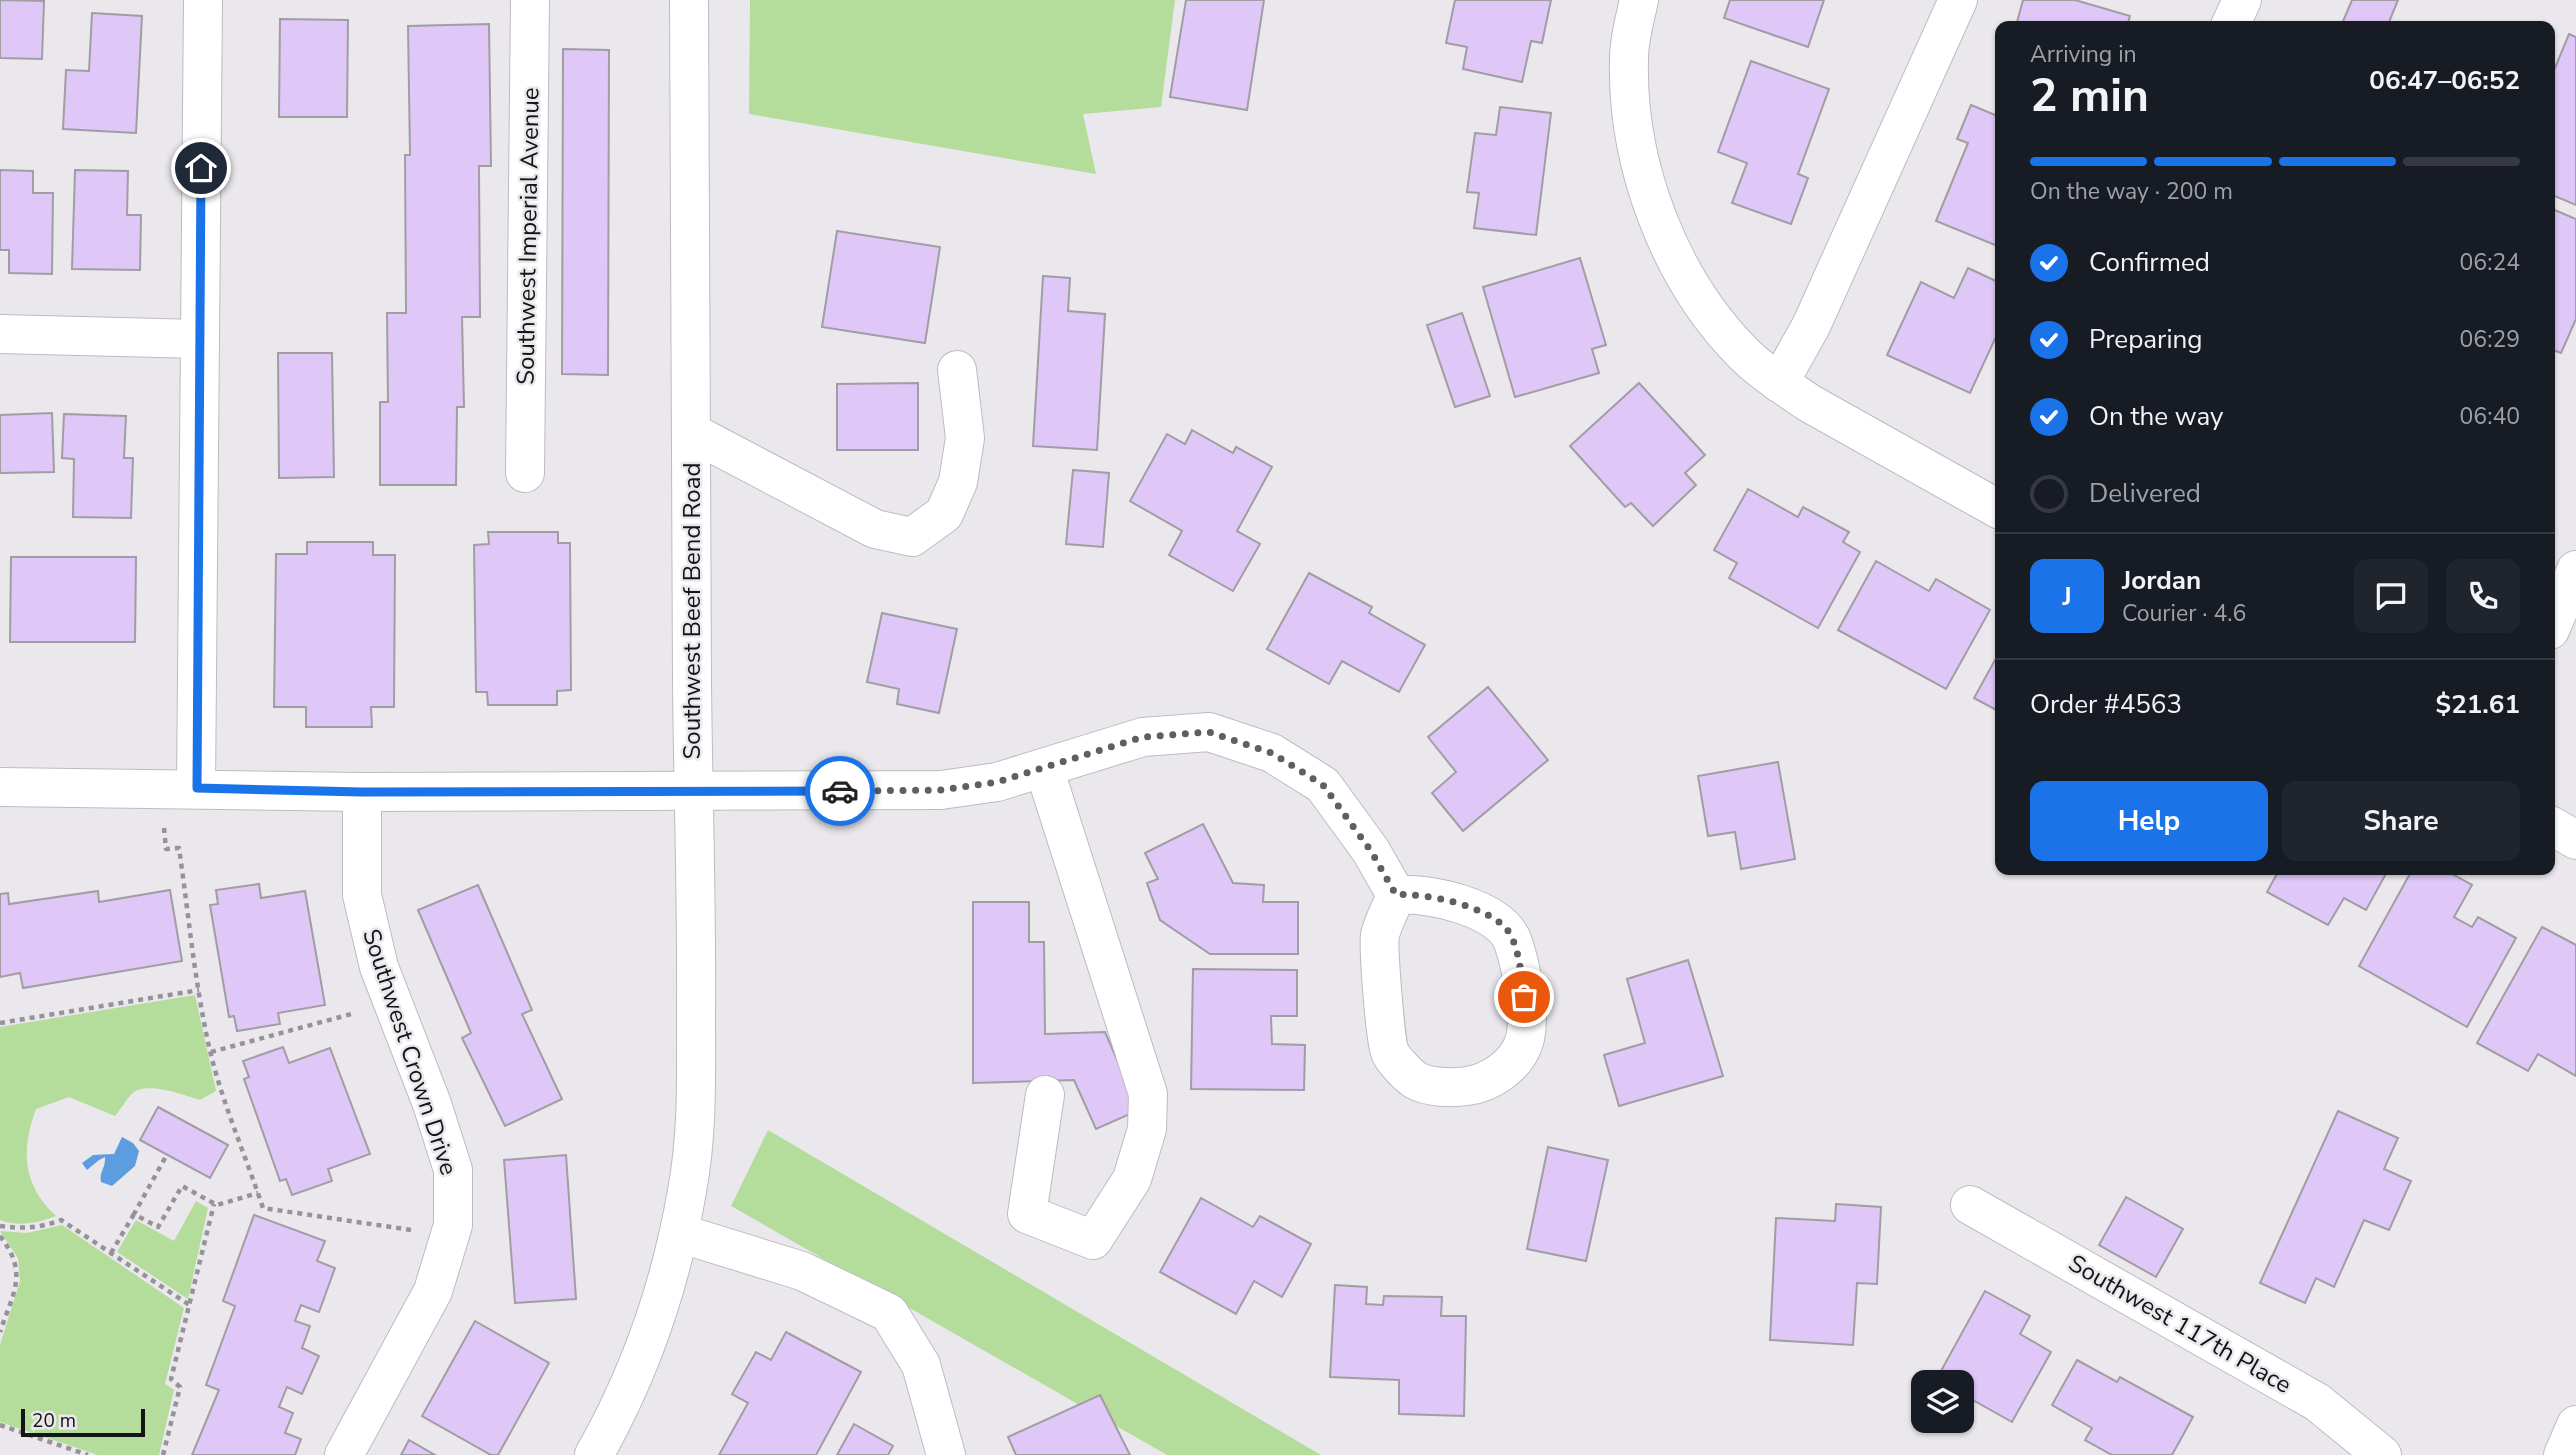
<!DOCTYPE html>
<html lang="en">
<head>
<meta charset="utf-8">
<style>
  :root { --surface:#171b24; --page:#20242c; --text:#f1f3f6; --muted:#9ea1a6; --line:#363941; --accent:#1a73e8 }
  body { margin:0; font-family:"Nunito Sans",sans-serif; background:var(--page); color:var(--text); height:100vh; display:flex; flex-direction:column; font-size:26px; white-space:nowrap }
  * { box-sizing:border-box; margin:0 }
  p { font-size:23px; color:var(--muted) }
  .icon { flex:none; width:38px; height:38px; fill:none; stroke:currentColor; stroke-width:2; stroke-linecap:round; stroke-linejoin:round }
  .map { position:relative; flex:1; overflow:hidden }
  .drawer { position:absolute; left:1995px; top:21px; width:560px; height:854px; display:flex; flex-direction:column; background:var(--surface); border-radius:14px; box-shadow:0 2px 5px #0004 }
  .drawer>* { flex:none }
  .tools { position:absolute; left:1911px; top:1370px; display:grid; gap:14px }
  .tools a { display:grid; place-items:center; width:63px; height:63px; border-radius:14px; background:var(--surface); box-shadow:0 2px 5px #0004; font-size:35px }
  .scale { position:absolute; left:21px; bottom:18px; width:124px; box-sizing:border-box; padding-left:7px; border:4px solid #141315; border-top:0; font-size:19px; line-height:24px; white-space:nowrap; color:#141315; -webkit-text-stroke:5px #ebe8ed; paint-order:stroke }
  .pin { position:absolute; display:grid; place-items:center; width:60px; height:60px; color:#fff; margin:-30px; border:4px solid #fff; border-radius:50%; box-shadow:0 2px 7px #0007 }
  .courier { position:absolute; display:grid; place-items:center; width:70px; height:70px; margin:-35px; border:5px solid #1a73e8; border-radius:50%; background:#fff; color:#222; box-shadow:0 2px 9px #0007 }
  .summary em { font-style:normal; font-weight:700 }
  .summary div { display:flex; flex-direction:column-reverse }
  .summary { display:flex; align-items:center; justify-content:space-between; height:119px; padding:0 35px }
  h1 { font-size:46px; font-weight:700; line-height:52px }
  .bar { display:grid; grid-template-columns:repeat(4,1fr); gap:10px 7px; align-content:center; height:84px; padding:0 35px }
  .bar i { height:9px; border-radius:5px; background:var(--line) }
  .bar .selected { background:var(--accent) }
  .bar p { grid-column:span 4 }
  .line { display:flex; align-items:center; gap:18px; padding:0 35px; border-top:2px solid var(--line) }
  .line div { flex:1 }
  .round { display:grid; place-items:center; flex:none; width:74px; height:74px; border-radius:14px; background:var(--page) }
  ol { padding:0 35px; list-style:none }
  li { display:flex; align-items:center; gap:21px; height:77px }
  li p { margin-inline-start:auto }
  li .icon { padding:7px; border-radius:50%; background:var(--accent); color:#fff; stroke-width:4 }
  li:last-child { color:var(--muted) }
  li i { width:38px; height:38px; border:4px solid var(--line); border-radius:50% }
  .action { display:flex; gap:14px; margin-top:auto; padding:14px 35px }
  .action a { flex:1; height:80px; border-radius:14px; background:var(--accent); color:#fff; font-size:28px; font-weight:700; line-height:80px; text-align:center }
  .action a+a { background:var(--page); color:var(--text) }
  .map>svg:first-child { display:block }
  .green { fill:#b4dc9a }
  .water { fill:#5c9ddf }
  .building { fill:#dfc7f7; stroke:#a09da3; stroke-width:2 }
  .lines { fill:none; stroke-linecap:round; stroke-linejoin:round }
  .minor-casing { stroke:#bebbc0; stroke-width:40 }
  .major-casing { stroke:#bebbc0; stroke-width:40 }
  .path { stroke:#959397; stroke-width:4.5; stroke-dasharray:5 5; stroke-linecap:butt }
  .minor { stroke:#fff; stroke-width:38 }
  .major { stroke:#fff; stroke-width:38 }
  .done { stroke:#5f5e61; stroke-width:7; stroke-dasharray:0 12.6 }
  .route { stroke:#1a73e8; stroke-width:9 }
  .labels { text-anchor:middle; dominant-baseline:central; stroke-width:5; stroke-linejoin:round; paint-order:stroke }
  .street-label { font-size:24px; fill:#141315; stroke:#ebe8ed }
</style>
</head>
<body>
<div class="map">
<svg width="2576" height="1455" viewBox="0 0 2576 1455">
  <rect width="100%" height="100%" fill="#ebe8ed"/>
  <g class="green">
    <path d="M750 0H1175L1161 107 1083 114 1096 174 749 114Z"/>
    <path d="M195 995 216 1091 200 1100C184 1095 147 1081 133 1093 126 1099 121 1109 115 1116L69 1097 36 1109C21 1150 22 1184 56 1216 38 1223 19 1227 0 1220V1027Z"/>
    <path d="M768 1130 1321 1455H1167L731 1206Z"/>
    <path d="M196 1201 208 1208 188 1299 117 1252 136 1220 174 1241Z"/>
    <path d="M62 1225 184 1308 165 1384 174 1390 159 1455H98L0 1422V1345L20 1281 18 1258 0 1231 27 1233Z"/>
  </g>
  <path class="water" d="M122 1137 133 1143 139 1151 135 1166 112 1186 101 1182C99 1172 106 1167 105 1157L99 1160 87 1170 82 1163 93 1155 114 1154Z"/>
  <g class="building">
    <path d="M0 0 44 1 42 59 0 58Z"/>
    <path d="M1186 0H1264L1247 110 1170 97Z"/>
    <path d="M1455 0H1551L1542 43 1531 41 1522 82 1463 69 1467 47 1446 43Z"/>
    <path d="M1730 0H1824L1808 47 1724 18Z"/>
    <path d="M2023 0H2075L2130 16 2127 26H2016Z"/>
    <path d="M2352 0H2398L2389 22 2400 26H2341Z"/>
    <path d="M92 13 142 16 136 133 63 129 66 70 89 71Z"/>
    <path d="M280 19 348 20 347 117H279Z"/>
    <path d="M489 24 491 166H479L480 317H462L464 407H457L456 485H380V402H388L387 313H406L405 155H410L408 26Z"/>
    <path d="M2569 34 2576 37V205L2550 194V80Z"/>
    <path d="M563 49 609 50 608 375 562 374Z"/>
    <path d="M1751 61 1829 89 1798 174 1808 178 1791 224 1732 203 1747 163 1718 152Z"/>
    <path d="M1971 105 2000 117V247L1936 221 1968 143 1957 139Z"/>
    <path d="M1500 107 1551 113 1536 235 1474 228 1479 193 1467 192 1475 133 1496 135Z"/>
    <path d="M0 170 33 171V193H53L52 274 9 273V250H0Z"/>
    <path d="M75 170 128 171 127 215H141L140 270 72 269Z"/>
    <path d="M2550 208 2576 219V319L2561 353 2550 349Z"/>
    <path d="M837 231 940 247 925 343 822 327Z"/>
    <path d="M1580 258 1606 345 1592 349 1599 373 1515 397 1483 287Z"/>
    <path d="M1968 268 2000 283V328L1970 393 1887 355 1921 282 1954 298Z"/>
    <path d="M1043 276 1070 278 1068 311 1105 314 1097 450 1033 446Z"/>
    <path d="M1462 313 1490 396 1455 407 1427 325Z"/>
    <path d="M278 353H332L334 477 279 478Z"/>
    <path d="M918 383V450H837V384Z"/>
    <path d="M1639 383 1705 455 1685 473 1696 485 1653 526 1631 503 1625 507 1570 446Z"/>
    <path d="M52 413 54 472 0 473V415Z"/>
    <path d="M64 414 126 416 124 458H133L131 518 73 517 74 459 62 458Z"/>
    <path d="M1192 430 1233 453 1236 447 1272 467 1237 531 1260 544 1233 591 1169 555 1182 531 1130 501 1167 434 1185 444Z"/>
    <path d="M1073 470 1109 473 1103 547 1066 544Z"/>
    <path d="M1748 489 1798 517 1803 507 1849 532 1843 542 1860 552 1818 628 1729 578 1737 563 1714 550Z"/>
    <path d="M488 532H558V543H570L571 690 557 691V705H488L487 692H476L474 545 489 544Z"/>
    <path d="M307 542H373V555H395L394 707H371L372 727H306V707H274L276 554H307Z"/>
    <path d="M11 557H136L135 642H10Z"/>
    <path d="M1876 561 1929 591 1936 579 1990 610 1946 689 1838 630Z"/>
    <path d="M1309 573 1372 607 1369 613 1425 645 1399 692 1342 661 1329 684 1267 649Z"/>
    <path d="M882 613 957 629 939 713 897 704 899 689 867 682Z"/>
    <path d="M2000 651V712L1974 698Z"/>
    <path d="M1488 687 1548 760 1463 831 1432 793 1456 772 1428 737Z"/>
    <path d="M1778 762 1795 859 1741 869 1735 832 1708 836 1698 776Z"/>
    <path d="M1203 824 1233 883 1264 885 1263 902H1298V954H1210L1160 920 1147 883 1158 879 1145 853Z"/>
    <path d="M2279 870H2388L2366 910 2344 898 2328 925 2267 892Z"/>
    <path d="M2412 870H2445L2472 885 2454 917 2472 927 2478 917 2516 938 2467 1027 2359 966Z"/>
    <path d="M259 884 261 898 305 891 325 1005 278 1013 280 1024 237 1031 234 1016 229 1017 210 905 218 904 216 890Z"/>
    <path d="M478 885 532 1010 522 1014 562 1099 505 1126 462 1038 471 1033 418 910Z"/>
    <path d="M170 890 182 961 23 988 20 973 0 977V894L8 893 9 904 98 891 99 902Z"/>
    <path d="M973 902H1029V942H1044L1045 1034 1105 1032 1139 1110 1096 1129 1074 1080 973 1083Z"/>
    <path d="M2542 927 2576 945V1076L2538 1054 2528 1071 2477 1043Z"/>
    <path d="M1688 960 1723 1076 1619 1106 1604 1055 1645 1043 1627 979Z"/>
    <path d="M1193 969 1297 970V1016H1271L1272 1044 1305 1045 1304 1090 1191 1089Z"/>
    <path d="M283 1047 289 1063 330 1048 370 1154 328 1169 332 1181 292 1195 286 1179 280 1181 244 1079 249 1077 243 1061Z"/>
    <path d="M158 1107 228 1145 210 1178 140 1140Z"/>
    <path d="M2338 1111 2398 1138 2384 1169 2411 1181 2389 1230 2364 1220 2334 1287 2316 1278 2305 1303 2260 1283Z"/>
    <path d="M1548 1147 1608 1160 1586 1261 1527 1249Z"/>
    <path d="M566 1155 576 1299 515 1303 504 1160Z"/>
    <path d="M2126 1197 2183 1229 2156 1277 2099 1245Z"/>
    <path d="M1201 1198 1253 1227 1260 1216 1311 1244 1282 1297 1254 1281 1236 1314 1160 1272Z"/>
    <path d="M1836 1204 1881 1207 1877 1284 1857 1283 1853 1345 1770 1340 1776 1218 1835 1221Z"/>
    <path d="M254 1215 325 1241 317 1261 335 1268 319 1312 301 1305 295 1321 310 1326 302 1348 319 1356 302 1394 287 1387 279 1407 293 1413 285 1433 301 1439 295 1455H192L219 1390 206 1385 235 1306 223 1301Z"/>
    <path d="M1335 1285 1367 1287 1366 1304 1383 1305 1384 1296 1442 1297 1441 1316H1466L1464 1416 1399 1414V1380L1330 1377Z"/>
    <path d="M1985 1291 2030 1316 2020 1334 2051 1352 2012 1422 1962 1394V1382H1941L1936 1380Z"/>
    <path d="M475 1321 549 1363 498 1455H491L422 1416Z"/>
    <path d="M786 1332 861 1372 816 1455H719L748 1403 732 1394 756 1352 771 1360Z"/>
    <path d="M2077 1360 2117 1382 2120 1377 2193 1417 2172 1455H2112L2085 1440 2092 1428 2052 1405Z"/>
    <path d="M1100 1395 1130 1455H1016L1008 1437Z"/>
    <path d="M854 1424 893 1446 888 1455H837Z"/>
    <path d="M409 1440 435 1455H401Z"/>
  </g>
  <g class="lines">
    <g class="minor-casing">
      <g id="minor">
        <path d="M1639 0C1635 19 1629 39 1629 58 1626 162 1668 276 1741 351 1760 371 1786 387 1809 403L2000 510"/>
        <path d="M2230 26 2242 0"/>
        <path d="M0 334 199 339"/>
        <path d="M1779 383 1811 326 1958 0"/>
        <path d="M691 432 875 529 912 537 944 514 958 482 965 438 957 370"/>
        <path d="M525 473 530 0"/>
        <path d="M2550 630 2576 570"/>
        <path d="M1044 768 1148 1094 1147 1129 1132 1179 1093 1240 1027 1214 1045 1095"/>
        <path d="M0 787 362 792 941 790 997 782 1143 737 1209 732 1272 753 1323 785 1371 851 1396 895C1391 908 1383 922 1380 935 1378 946 1385 1041 1390 1052 1392 1059 1408 1075 1415 1080 1429 1088 1452 1088 1467 1086 1490 1083 1516 1066 1524 1042 1532 1018 1521 966 1513 942 1501 908 1429 892 1396 895"/>
        <path d="M196 788 203 0"/>
        <path d="M2550 825 2576 840"/>
        <path d="M1970 1205 2317 1402 2382 1455"/>
        <path d="M679 1233 802 1271 889 1313 921 1365 946 1455"/>
        <path d="M344 1455 433 1291 453 1225V1170L432 1104 379 967 362 895V792"/>
      </g>
    </g>
    <g class="major-casing">
      <g id="major">
        <path d="M594 1455C640 1374 671 1284 687 1191 698 1133 696 1073 696 1014 697 903 693 792 692 681 691 454 690 227 689 0"/>
        <path d="M2563 1455 2576 1425"/>
      </g>
    </g>
    <g class="path">
      <path d="M164 828 166 849 179 848C189 917 195 988 211 1055 224 1107 246 1157 263 1208L411 1230"/>
      <path d="M0 1023 199 990"/>
      <path d="M211 1052 355 1013"/>
      <path d="M165 1158 134 1214 158 1227 182 1186 217 1205 258 1193"/>
      <path d="M0 1226C22 1229 40 1228 61 1220L191 1306"/>
      <path d="M0 1236C29 1273 13 1293 0 1332"/>
      <path d="M111 1253 134 1214"/>
      <path d="M0 1425 88 1455"/>
      <path d="M163 1455 180 1387 171 1379 214 1204"/>
    </g>
    <use href="#minor" class="minor"/>
    <use href="#major" class="major"/>
  </g>
  <g class="lines">
    <path class="done" d="M840 791 941 790 997 782 1143 737 1209 732 1272 753 1323 785 1371 851 1396 895C1424 892 1495 907 1510 934 1520 952 1521 976 1524 997"/>
    <path class="route" d="M201 168 197 788 362 792 840 791"/>
  </g>
  <g class="labels">
    <g class="street-label">
      <text transform="translate(528 236) rotate(-89)">Southwest Imperial Avenue</text>
      <text transform="translate(692 611) rotate(-90)">Southwest Beef Bend Road</text>
      <text transform="translate(410 1052) rotate(72)">Southwest Crown Drive</text>
      <text transform="translate(2180 1324) rotate(30)">Southwest 117th Place</text>
    </g>
  </g>
</svg>
<div class="tools">
<a><svg class="icon" aria-label="layers" viewBox="0 0 24 24"><path d="M12 4l9 5-9 5-9-5zM3 14l9 5 9-5"/></svg></a>
</div>
<div class="scale">20 m</div>
<div class="pin" style="left:1524px;top:997px;background:#ea580c"><svg class="icon" aria-label="bag" viewBox="0 0 24 24"><path d="M5 8h14l-1 12H6zM9 8a3 3 0 0 1 6 0"/></svg></div>
<div class="pin" style="left:201px;top:168px;background:#1f2937"><svg class="icon" aria-label="home" viewBox="0 0 24 24"><path d="M3 11l9-7 9 7M6 9v11h12V9"/></svg></div>
<div class="courier" style="left:840px;top:791px"><svg class="icon" aria-label="car" viewBox="0 0 24 24"><path d="M5 17H2v-5l4-1 3-4h7l3 4 3 1v5h-3M9 17h6M6 11h13"/><circle cx="7" cy="17" r="2"/><circle cx="17" cy="17" r="2"/></svg></div>
<section class="drawer">
<div class="summary"><div><h1>2 min</h1><p>Arriving in</p></div><em>06:47–06:52</em></div>
<div class="bar"><i class="selected"></i><i class="selected"></i><i class="selected"></i><i></i><p>On the way · 200 m</p></div>
<ol>
<li><svg class="icon" aria-label="check" viewBox="0 0 24 24"><path d="M5 12l5 5 9-10"/></svg>Confirmed<p>06:24</p></li>
<li><svg class="icon" aria-label="check" viewBox="0 0 24 24"><path d="M5 12l5 5 9-10"/></svg>Preparing<p>06:29</p></li>
<li><svg class="icon" aria-label="check" viewBox="0 0 24 24"><path d="M5 12l5 5 9-10"/></svg>On the way<p>06:40</p></li>
<li><i></i>Delivered</li>
</ol>
<div class="line" style="height:126px"><b class="round" style="background:var(--accent);color:#fff">J</b><div><b>Jordan</b><p>Courier · 4.6</p></div><a class="round"><svg class="icon" aria-label="chat" viewBox="0 0 24 24"><path d="M4 5h16v11H9l-5 4z"/></svg></a><a class="round"><svg class="icon" aria-label="phone" viewBox="0 0 24 24"><path d="M5 4h4l2 5-3 2q2 4 5 5l2-3 5 2v4C11 20 4 13 5 4z"/></svg></a></div>
<div class="line" style="height:91px"><div>Order #4563</div><b>$21.61</b></div>
<div class="action"><a>Help</a><a>Share</a></div>
</section>
</div>
</body>
</html>
